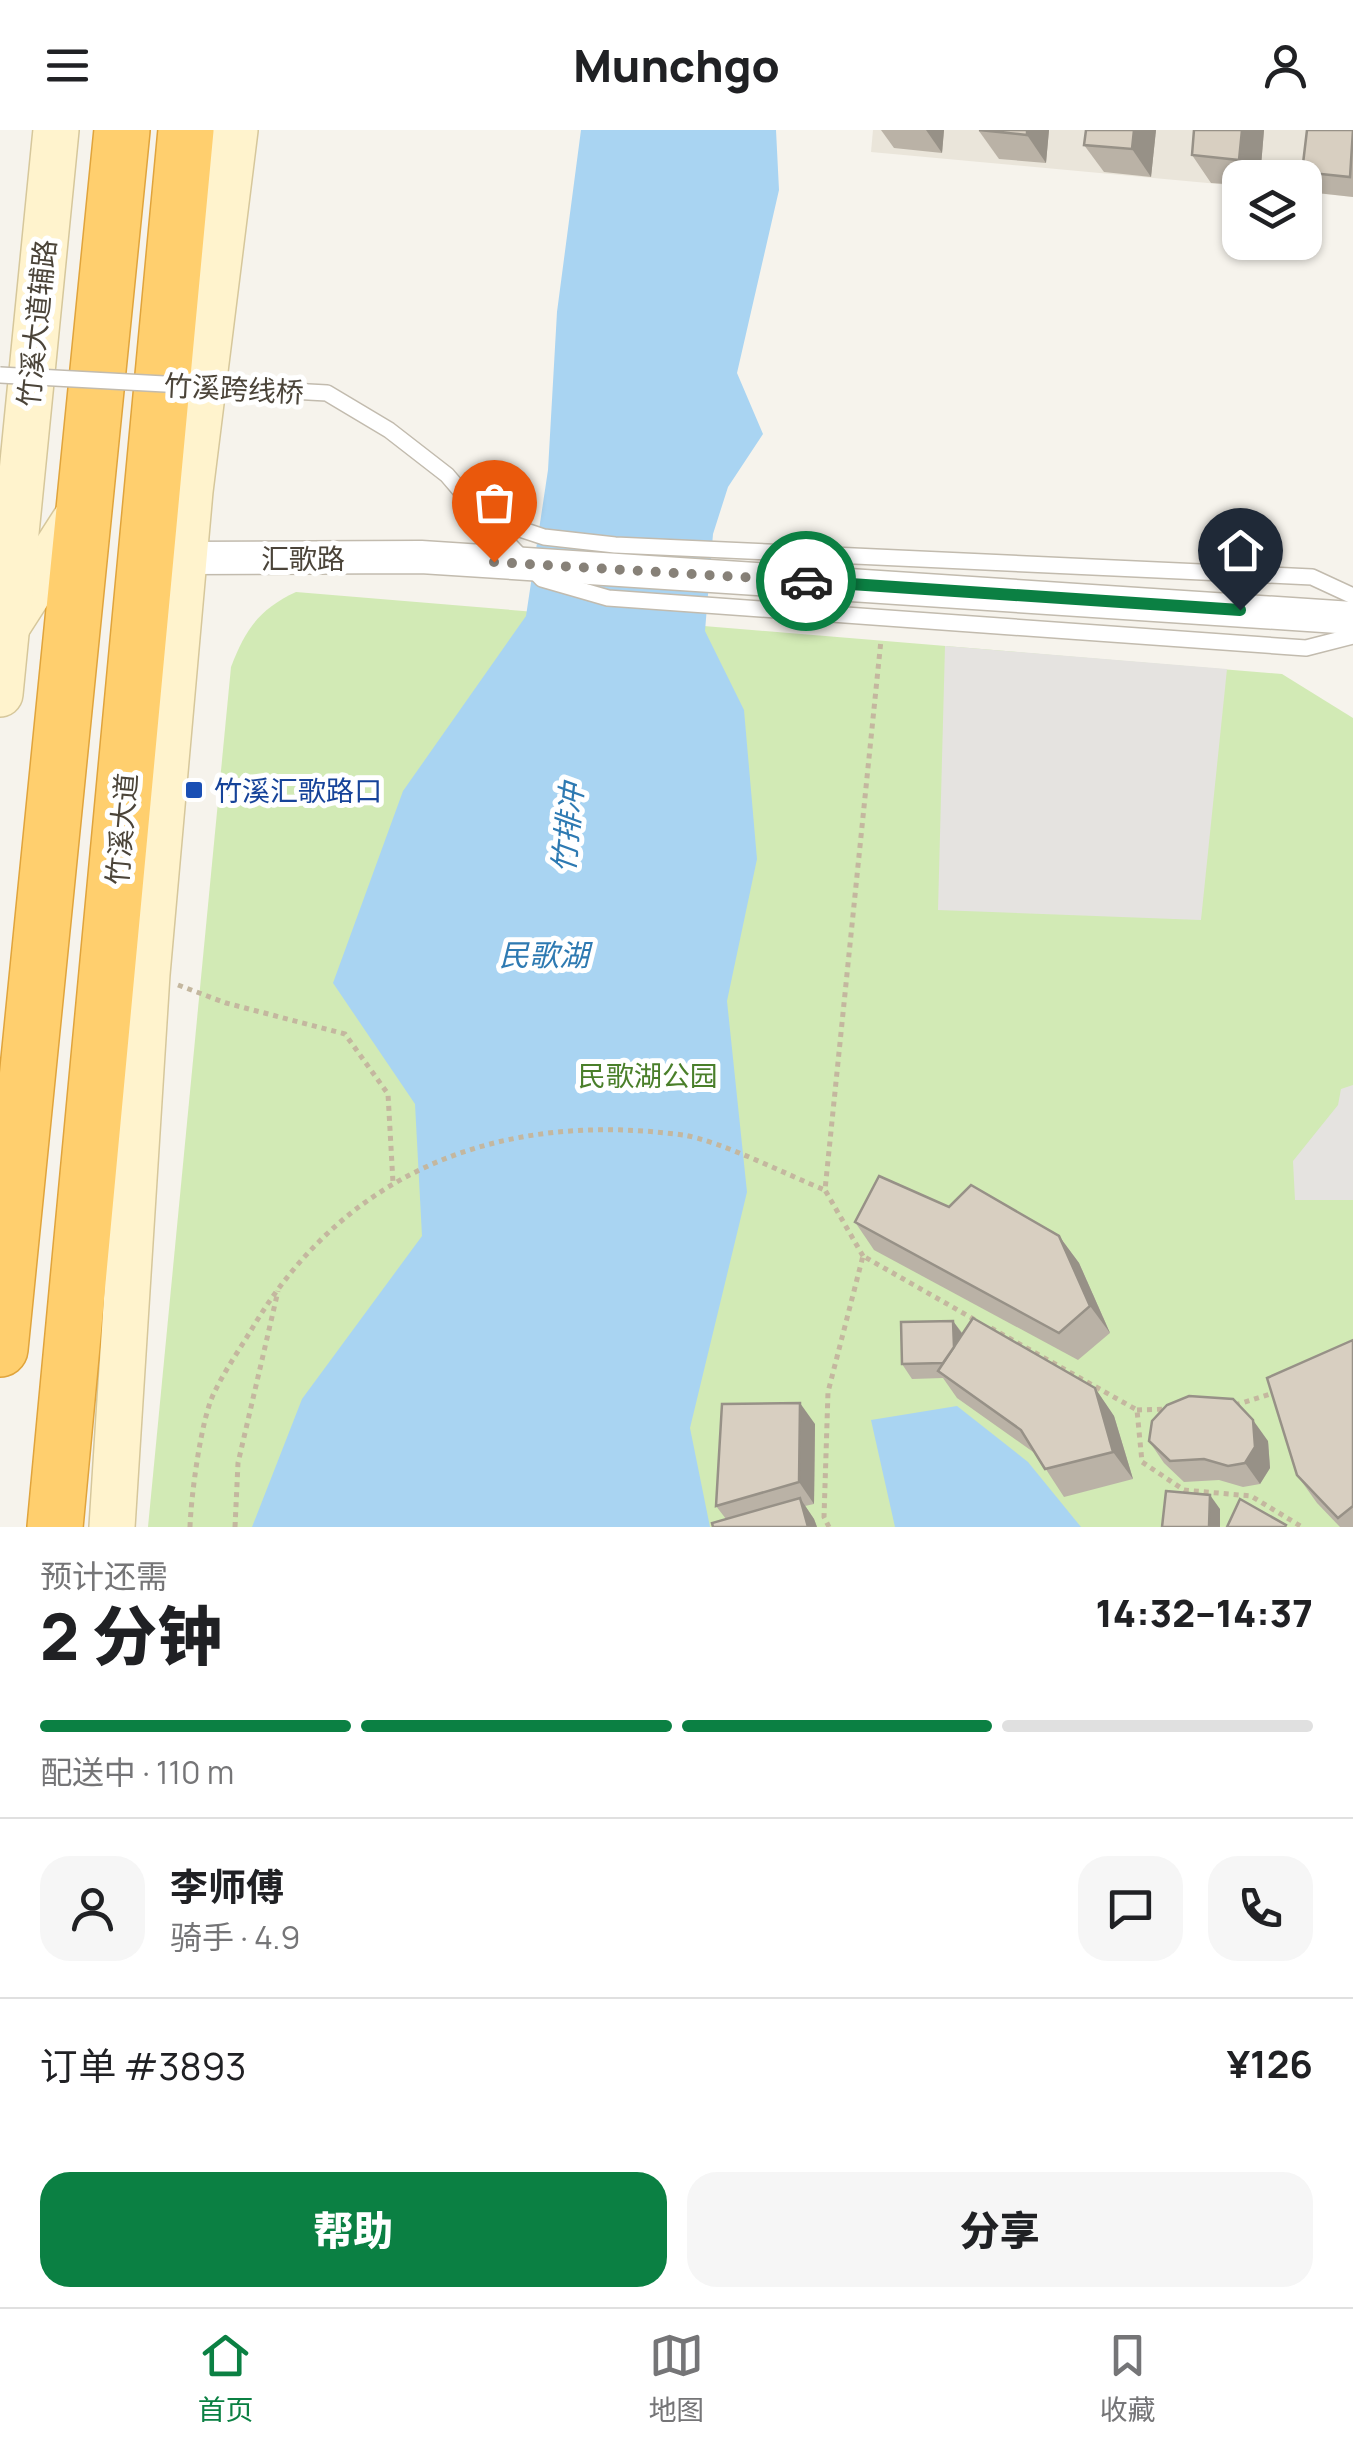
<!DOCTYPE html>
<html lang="zh">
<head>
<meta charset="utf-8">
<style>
  :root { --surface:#fff; --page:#f6f6f6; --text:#202124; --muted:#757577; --line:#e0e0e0; --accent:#0b8043 }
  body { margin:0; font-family:Manrope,"Noto Sans SC",sans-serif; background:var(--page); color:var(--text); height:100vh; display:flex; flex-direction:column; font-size:38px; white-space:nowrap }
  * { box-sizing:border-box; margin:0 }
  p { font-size:32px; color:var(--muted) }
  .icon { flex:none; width:55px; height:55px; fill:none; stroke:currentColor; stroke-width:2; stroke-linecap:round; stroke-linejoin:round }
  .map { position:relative; height:1397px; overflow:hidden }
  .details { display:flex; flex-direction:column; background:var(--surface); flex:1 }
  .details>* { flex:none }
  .buttons { position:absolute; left:1222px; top:30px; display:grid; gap:20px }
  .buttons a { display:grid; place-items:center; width:100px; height:100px; border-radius:20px; background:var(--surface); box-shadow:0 2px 8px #0004; font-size:50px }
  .pin { position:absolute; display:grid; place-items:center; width:85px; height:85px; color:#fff; margin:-102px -42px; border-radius:50% 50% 50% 0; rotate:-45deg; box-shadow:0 0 10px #0007 }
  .pin .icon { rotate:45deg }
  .courier { position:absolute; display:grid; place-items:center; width:100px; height:100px; margin:-50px; border:8px solid #0b8043; border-radius:50%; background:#fff; color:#222; box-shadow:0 2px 12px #0007 }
  .headline em { font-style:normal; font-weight:800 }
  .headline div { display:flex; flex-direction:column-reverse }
  .headline { display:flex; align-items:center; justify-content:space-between; height:170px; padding:0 40px }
  h1 { font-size:65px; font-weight:800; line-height:75px }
  .bar { display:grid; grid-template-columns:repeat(4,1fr); gap:15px 10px; align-content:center; height:120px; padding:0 40px }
  .bar i { height:12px; border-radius:8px; background:var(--line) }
  .bar .selected { background:var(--accent) }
  .bar p { grid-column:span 4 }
  .line { display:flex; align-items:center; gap:25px; padding:0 40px; border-top:2px solid var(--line) }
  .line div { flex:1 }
  .round { display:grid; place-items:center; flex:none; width:105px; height:105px; border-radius:30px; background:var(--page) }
  .primary-button { display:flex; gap:20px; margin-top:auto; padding:20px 40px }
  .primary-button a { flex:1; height:115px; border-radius:30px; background:var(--accent); color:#fff; font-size:40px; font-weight:800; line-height:115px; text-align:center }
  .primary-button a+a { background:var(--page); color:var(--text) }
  header { display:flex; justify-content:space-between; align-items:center; height:130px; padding:0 40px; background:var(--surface); font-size:45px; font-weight:800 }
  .tabs { display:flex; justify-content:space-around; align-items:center; height:140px; border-top:2px solid var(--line); background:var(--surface); font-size:28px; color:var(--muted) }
  .tabs a { display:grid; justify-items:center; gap:5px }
  .tabs .selected { color:var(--accent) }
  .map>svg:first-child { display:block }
  .residential { fill:#eae5da }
  .green { fill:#d2eab5 }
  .parking { fill:#e5e3e0 }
  .water { fill:#a9d4f2 }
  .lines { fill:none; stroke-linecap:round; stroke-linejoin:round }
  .lane-casing { stroke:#c2bbae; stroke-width:18 }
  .street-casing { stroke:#c2bbae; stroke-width:35 }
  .secondary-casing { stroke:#d6c79b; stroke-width:48 }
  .highway-casing { stroke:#e0a43c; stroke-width:58 }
  .path { stroke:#c4b79f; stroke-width:5; stroke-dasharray:5 5; stroke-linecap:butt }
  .lane { stroke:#fff; stroke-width:15 }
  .street { stroke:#fff; stroke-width:32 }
  .secondary { stroke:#fff3cd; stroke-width:45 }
  .highway { stroke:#ffcf6e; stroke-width:55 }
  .lane-bridge-casing { stroke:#c2bbae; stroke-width:18; stroke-linecap:butt }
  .lane-bridge { stroke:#fff; stroke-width:15 }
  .wall { fill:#bab2a6 }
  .shaded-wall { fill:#979187 }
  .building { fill:#d8cfc1; stroke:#979187; stroke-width:2.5 }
  .done { stroke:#878178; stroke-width:10; stroke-dasharray:0 18 }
  .route { stroke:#0b8043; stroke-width:12 }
  .transit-dot { fill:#1a4fb4; stroke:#fff; stroke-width:4 }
  .labels { text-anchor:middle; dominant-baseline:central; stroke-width:10; stroke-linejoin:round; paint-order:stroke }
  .street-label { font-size:28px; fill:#4b4439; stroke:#fff }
  .transit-label { font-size:28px; fill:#164399; stroke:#fff; text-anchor:start }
  .park-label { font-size:28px; fill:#4a7f2a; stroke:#fff }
  .water-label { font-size:30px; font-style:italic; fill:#2e7ab2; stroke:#fff }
</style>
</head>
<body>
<header><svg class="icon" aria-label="menu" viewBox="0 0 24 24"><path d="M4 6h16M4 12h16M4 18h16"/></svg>Munchgo<svg class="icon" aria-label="person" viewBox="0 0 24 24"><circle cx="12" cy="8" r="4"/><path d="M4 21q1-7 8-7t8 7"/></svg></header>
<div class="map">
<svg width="1353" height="1397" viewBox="0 0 1353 1397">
  <rect width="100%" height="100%" fill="#f6f3ec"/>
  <path class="residential" d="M873 0H1353V67L1305 62V48H1240V56L871 22Z"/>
  <path class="green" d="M296 462 1282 544 1353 588V1397H148L231 537C245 500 259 479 296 462Z"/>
  <g class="parking">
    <path d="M945 516 1227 539 1201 790 938 780Z"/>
    <path d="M1353 955V1070H1295L1293 1031 1338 975 1341 959Z"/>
  </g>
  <g class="water">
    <path d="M581 0H776L779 60 737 243 763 304 728 357 713 404 705 501 744 580 757 729 727 871 747 1062 690 1298 710 1397H252L302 1269 422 1106 415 974 333 853 403 661 526 486 548 340 557 182Z"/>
    <path d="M957 1276 1028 1332 1081 1397H895L871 1290Z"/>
  </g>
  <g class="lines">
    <g class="lane-casing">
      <g id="lane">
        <path d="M483 387 542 449 608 468 1306 518 1353 506"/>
        <path d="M487 388 544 407 615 415 1312 447 1353 466"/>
      </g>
    </g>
    <g class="street-casing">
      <path id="street" d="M184 428 421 427 1353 488"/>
    </g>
    <g class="secondary-casing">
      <g id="secondary">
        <path d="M9 493 81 381"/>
        <path d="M0 564 56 0"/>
        <path d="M112 1397 147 844 190 361 235 0"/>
      </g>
    </g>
    <g class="highway-casing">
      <g id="highway">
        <path d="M0 1219 122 0"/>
        <path d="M55 1397 186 0"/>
      </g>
    </g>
    <g class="path">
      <path d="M178 855 226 873 345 904 388 964 393 1053"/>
      <path d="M863 1126 825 1060 881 510"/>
      <path d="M991 1198 1137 1280 1142 1332 1184 1360 1251 1366 1302 1397"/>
      <path d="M1235 1275 1277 1262"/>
      <path d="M1137 1280 1169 1279"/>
      <path d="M190 1397C191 1366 201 1289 214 1263 225 1240 240 1219 253 1197 348 1038 503 981 683 1005 721 1011 787 1045 825 1060"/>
      <path d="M235 1397 238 1333 278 1161"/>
      <path d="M829 1397 824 1387 828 1262 863 1126 977 1191"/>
    </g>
    <use href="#lane" class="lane"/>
    <use href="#street" class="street"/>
    <use href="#secondary" class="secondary"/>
    <use href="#highway" class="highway"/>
    <g class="lane-bridge-casing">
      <path id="lane-bridge" d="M0 245 327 263 389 300 447 345 483 387"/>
    </g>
    <use href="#lane-bridge" class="lane-bridge"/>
  </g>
  <g class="wall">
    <path d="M881 0H944L942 23 894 18Z"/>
    <path d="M1049 0 1046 33 999 29 979 1Z"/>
    <path d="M1156 0 1151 47 1104 42 1084 15Z"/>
    <path d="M1194 0H1264L1260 48H1240V55L1211 53 1192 25Z"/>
    <path d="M1353 0V67L1317 63 1302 42Z"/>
    <path d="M949 1077 1059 1106 1079 1133 1110 1203 1078 1230 874 1120 855 1092Z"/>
    <path d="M953 1191 963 1204 1095 1258 1114 1286 1133 1349 1064 1367 1036 1324 957 1268 943 1248 912 1249 902 1234Z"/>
    <path d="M1353 1210V1397H1340L1317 1373 1297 1345Z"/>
    <path d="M815 1294 814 1374 805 1376 814 1389 817 1397H713L726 1389 716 1376Z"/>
    <path d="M1149 1311H1268L1270 1338 1260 1354 1243 1357 1219 1350 1184 1352 1164 1333Z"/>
  </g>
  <g class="shaded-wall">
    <path d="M926 0H944L942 23Z"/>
    <path d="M1027 0H1049L1046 33 1027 5Z"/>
    <path d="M1134 0H1156L1151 47 1132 19Z"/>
    <path d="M1242 0H1264L1260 48H1252L1239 30Z"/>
    <path d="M1059 1106 1079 1133 1110 1203 1090 1176Z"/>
    <path d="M953 1191 963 1205 954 1233Z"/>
    <path d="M1095 1258 1114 1286 1133 1349 1113 1322Z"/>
    <path d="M800 1273 815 1294 814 1374 799 1352Z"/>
    <path d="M1253 1290 1268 1311 1270 1338 1260 1354 1245 1333Z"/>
    <path d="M1210 1365 1220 1379V1397H1209Z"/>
    <path d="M800 1368 814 1389 817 1397H808Z"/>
  </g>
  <g class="building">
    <path d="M979 0H1027V5Z"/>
    <path d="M1086 0H1134L1132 19 1084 15Z"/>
    <path d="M1194 0H1242L1239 30 1192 25Z"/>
    <path d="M1307 0H1353L1350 47 1302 42Z"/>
    <path d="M879 1046 949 1077 971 1055 1059 1106 1090 1176 1059 1203 855 1092Z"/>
    <path d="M973 1188 1095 1258 1113 1322 1045 1339 1021 1300 938 1241Z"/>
    <path d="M953 1191 954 1217 943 1233 902 1234 901 1192Z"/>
    <path d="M1353 1210V1376L1338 1388 1297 1345 1267 1248Z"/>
    <path d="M1189 1266 1233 1269 1253 1290 1255 1317 1245 1333 1228 1336 1204 1329 1170 1331 1149 1311 1152 1291 1167 1275Z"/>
    <path d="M800 1273 799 1352 716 1376 722 1274Z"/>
    <path d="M1166 1361 1210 1365 1209 1397H1162Z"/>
    <path d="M800 1368 808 1397H713L712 1393Z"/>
    <path d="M1240 1369 1286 1395 1285 1397H1227Z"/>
  </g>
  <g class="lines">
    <path class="done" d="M494 432 806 451"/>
    <path class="route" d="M806 451 1240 480"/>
  </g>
  <rect class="transit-dot" x="184" y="650" width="20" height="20" rx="5"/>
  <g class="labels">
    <g class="street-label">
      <text transform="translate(36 193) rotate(-84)">竹溪大道辅路</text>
      <text transform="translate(234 258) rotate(3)">竹溪跨线桥</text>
      <text x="303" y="428">汇歌路</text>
      <text transform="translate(121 699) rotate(-85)">竹溪大道</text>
    </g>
    <g class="transit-label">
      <text x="214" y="660">竹溪汇歌路口</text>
    </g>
    <g class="park-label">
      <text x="648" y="945">民歌湖公园</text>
    </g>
    <g class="water-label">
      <text transform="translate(567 698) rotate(-84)">竹排冲</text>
      <text x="544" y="824">民歌湖</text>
    </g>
  </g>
</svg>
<div class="buttons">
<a><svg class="icon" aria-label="layers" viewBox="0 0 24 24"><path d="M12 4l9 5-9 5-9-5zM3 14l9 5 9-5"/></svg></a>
</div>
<div class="pin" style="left:494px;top:432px;background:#ea580c"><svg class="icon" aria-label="bag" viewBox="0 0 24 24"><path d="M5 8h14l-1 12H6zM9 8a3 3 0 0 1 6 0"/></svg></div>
<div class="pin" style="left:1240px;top:480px;background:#1f2937"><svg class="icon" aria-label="home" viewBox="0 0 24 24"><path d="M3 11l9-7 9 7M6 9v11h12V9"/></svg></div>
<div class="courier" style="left:806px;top:451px"><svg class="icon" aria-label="car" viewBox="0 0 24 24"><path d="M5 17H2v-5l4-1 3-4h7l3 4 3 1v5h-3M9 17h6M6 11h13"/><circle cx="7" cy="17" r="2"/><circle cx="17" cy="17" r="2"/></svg></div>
</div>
<section class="details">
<div class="headline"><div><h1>2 分钟</h1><p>预计还需</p></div><em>14:32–14:37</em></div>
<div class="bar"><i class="selected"></i><i class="selected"></i><i class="selected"></i><i></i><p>配送中 · 110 m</p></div>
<div class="line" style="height:180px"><a class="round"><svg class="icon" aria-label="person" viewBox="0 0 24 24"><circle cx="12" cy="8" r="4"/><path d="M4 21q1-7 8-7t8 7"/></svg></a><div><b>李师傅</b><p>骑手 · 4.9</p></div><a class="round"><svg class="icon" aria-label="chat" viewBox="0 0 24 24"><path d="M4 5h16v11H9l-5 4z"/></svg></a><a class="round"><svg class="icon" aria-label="phone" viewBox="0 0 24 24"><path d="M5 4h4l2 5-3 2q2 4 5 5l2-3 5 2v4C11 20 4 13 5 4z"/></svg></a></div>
<div class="line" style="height:130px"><div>订单 #3893</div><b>¥126</b></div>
<div class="primary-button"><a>帮助</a><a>分享</a></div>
</section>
<nav class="tabs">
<a class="selected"><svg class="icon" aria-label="home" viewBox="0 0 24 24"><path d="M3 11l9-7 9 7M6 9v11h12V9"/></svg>首页</a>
<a><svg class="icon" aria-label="map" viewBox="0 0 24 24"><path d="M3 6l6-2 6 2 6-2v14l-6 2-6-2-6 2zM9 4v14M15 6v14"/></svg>地图</a>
<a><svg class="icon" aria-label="saved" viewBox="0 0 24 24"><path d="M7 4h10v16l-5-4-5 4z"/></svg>收藏</a>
</nav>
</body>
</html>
